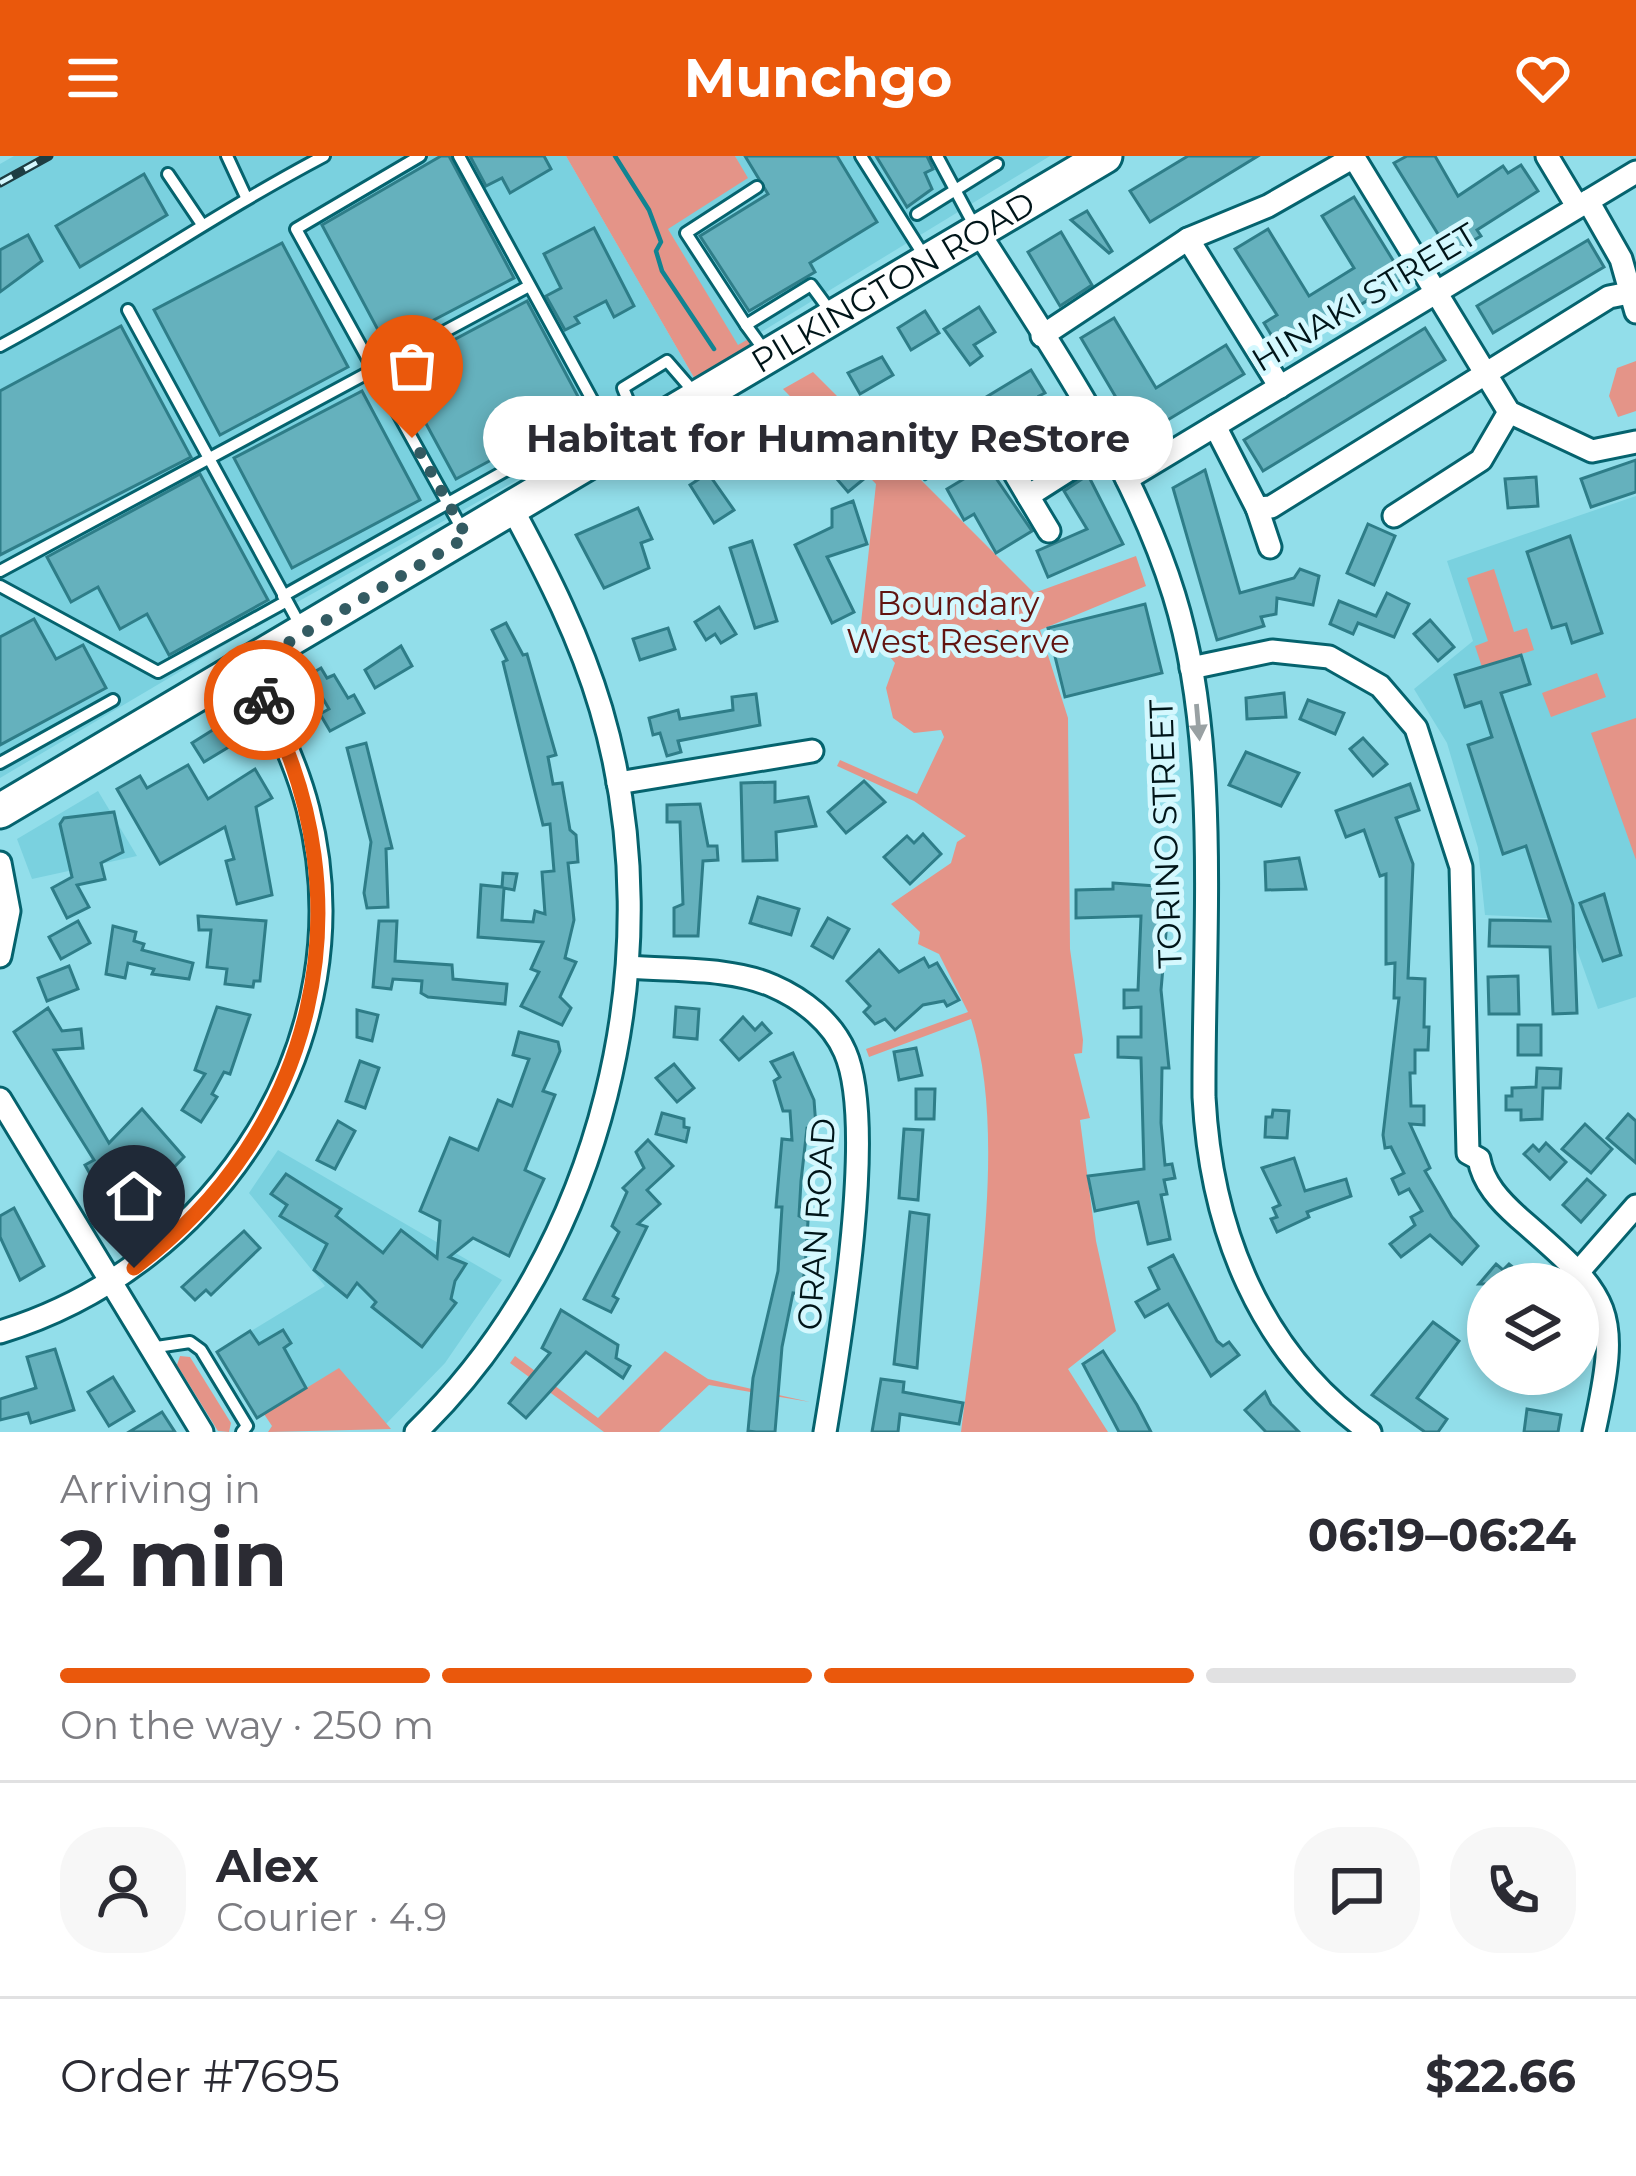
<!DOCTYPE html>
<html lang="en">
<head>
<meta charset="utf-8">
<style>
  :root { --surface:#fff; --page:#f7f7f7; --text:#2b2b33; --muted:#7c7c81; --line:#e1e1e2; --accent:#ea580c }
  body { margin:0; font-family:Montserrat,sans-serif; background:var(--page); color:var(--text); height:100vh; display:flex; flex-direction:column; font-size:45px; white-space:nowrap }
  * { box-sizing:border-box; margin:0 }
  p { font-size:39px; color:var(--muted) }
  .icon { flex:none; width:66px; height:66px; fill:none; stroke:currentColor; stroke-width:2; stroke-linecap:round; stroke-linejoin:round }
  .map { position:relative; height:1276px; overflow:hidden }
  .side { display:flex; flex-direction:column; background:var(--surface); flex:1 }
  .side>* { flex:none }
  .controls { position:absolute; left:1467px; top:1107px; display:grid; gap:24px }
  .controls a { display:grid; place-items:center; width:132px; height:132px; border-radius:50%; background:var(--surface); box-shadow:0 6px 18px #0003; font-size:60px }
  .pin { position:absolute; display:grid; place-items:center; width:102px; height:102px; color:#fff; margin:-123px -51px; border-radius:50% 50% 50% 0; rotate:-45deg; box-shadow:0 0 12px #0007 }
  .pin .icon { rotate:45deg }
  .courier { position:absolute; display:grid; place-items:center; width:120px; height:120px; margin:-60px; border:9px solid #ea580c; border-radius:50%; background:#fff; color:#222; box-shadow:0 3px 15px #0007 }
  .bubble { position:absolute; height:84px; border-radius:42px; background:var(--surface); box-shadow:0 6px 18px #0003; font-size:39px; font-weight:700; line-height:84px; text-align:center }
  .headline em { font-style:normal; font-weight:700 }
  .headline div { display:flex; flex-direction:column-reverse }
  .headline { display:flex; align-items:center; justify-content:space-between; height:204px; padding:0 60px }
  h1 { font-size:78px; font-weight:700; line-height:90px }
  .bar { display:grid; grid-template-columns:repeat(4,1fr); gap:18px 12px; align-content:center; height:144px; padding:0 60px }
  .bar i { height:15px; border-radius:9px; background:var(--line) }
  .bar .selected { background:var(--accent) }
  .bar p { grid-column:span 4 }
  .line { display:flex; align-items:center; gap:30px; padding:0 60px; border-top:3px solid var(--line) }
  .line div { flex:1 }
  .round { display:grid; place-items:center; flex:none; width:126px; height:126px; border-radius:48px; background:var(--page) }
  header { display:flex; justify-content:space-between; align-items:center; height:156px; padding:0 60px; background:var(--accent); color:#fff; font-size:54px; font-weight:700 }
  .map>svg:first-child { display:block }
  .built { fill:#7ad1df }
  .green { fill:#e49488 }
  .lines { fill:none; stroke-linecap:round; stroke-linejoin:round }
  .stream { stroke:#108492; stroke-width:4.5 }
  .building { fill:#65b1bd; stroke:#2e7d88; stroke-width:3 }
  .lane-casing { stroke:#05636e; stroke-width:16 }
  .street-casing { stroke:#05636e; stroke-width:27 }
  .primary-casing { stroke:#05636e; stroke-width:39 }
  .lane { stroke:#fff; stroke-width:10 }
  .street { stroke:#fff; stroke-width:21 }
  .primary { stroke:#fff; stroke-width:33 }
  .rail-casing { stroke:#1d3d42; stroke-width:9 }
  .rail { stroke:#d4f8fe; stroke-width:4.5; stroke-dasharray:14; stroke-linecap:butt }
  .oneway { fill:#99a1a3 }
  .done { stroke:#335b62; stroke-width:12; stroke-dasharray:0 21.6 }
  .route { stroke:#ea580c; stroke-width:15 }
  .labels { text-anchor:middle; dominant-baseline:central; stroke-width:10; stroke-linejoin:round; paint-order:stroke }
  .street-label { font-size:33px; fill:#001519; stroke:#d4f8fe }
  .park-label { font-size:33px; fill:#621410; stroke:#d4f8fe }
</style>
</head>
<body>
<header><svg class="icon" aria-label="menu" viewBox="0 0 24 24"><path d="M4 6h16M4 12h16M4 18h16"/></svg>Munchgo<svg class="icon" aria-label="heart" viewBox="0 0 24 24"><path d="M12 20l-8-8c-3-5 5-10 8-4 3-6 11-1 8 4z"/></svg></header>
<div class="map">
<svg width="1636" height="1276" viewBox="0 0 1636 1276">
  <rect width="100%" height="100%" fill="#92deea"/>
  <g class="built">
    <path d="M14 0H566L696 225 301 444 0 622V8Z"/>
    <path d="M735 0H1050L738 190 667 72 747 22Z"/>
    <path d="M1636 340V841L1598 853 1566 763 1485 759 1478 692 1447 587 1414 533 1473 485 1447 405Z"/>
    <path d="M98 635 137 700 32 723 17 683Z"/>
    <path d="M278 994 502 1124 445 1207 386 1268 339 1213 264 1258 223 1192 325 1130 249 1037Z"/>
  </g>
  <g class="green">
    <path d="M566 0H735L748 22 668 73 738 189 750 182V191L696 225Z"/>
    <path d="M1636 205V255L1618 261 1609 240 1617 212Z"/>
    <path d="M813 216 1034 437 1136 400 1146 430 1040 474 1068 562 1070 793 1083 884 1082 897 1074 898 1090 962 1080 964 1096 1085 1116 1175 1068 1213 1108 1276H961C976 1157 1008 976 971 863L869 901 866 893 968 856 939 798 918 788 920 776 891 748 951 707 957 686 966 680 914 645 837 610 840 604 917 638 944 581 941 574 914 577 893 562 886 532 895 507 861 467 876 328 783 233Z"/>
    <path d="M1494 413 1514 476 1527 472 1534 494 1482 511 1475 490 1488 485 1467 422Z"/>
    <path d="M1597 517 1606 541 1551 561 1542 537Z"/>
    <path d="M1636 562V704L1591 577Z"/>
    <path d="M665 1195 708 1223 810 1246 709 1229 659 1276H604L510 1207 515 1200 598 1262Z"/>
    <path d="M180 1200 190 1201 231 1267 229 1276 218 1275 177 1209Z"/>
    <path d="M339 1212 391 1273 268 1276 272 1270 264 1258Z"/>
  </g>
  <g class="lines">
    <g class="stream">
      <path d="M615 0 649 54 661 86 656 95 662 115 714 193"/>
      <path d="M925 323 1021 264"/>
      <path d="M997 476 1005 498"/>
    </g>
  </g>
  <g class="building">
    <path d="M441 0H449L514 122 386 189 322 69Z"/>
    <path d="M470 0H544L551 13 510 37 502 22 486 30Z"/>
    <path d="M745 0H837L877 66 810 107 815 116 749 155 700 80 768 38Z"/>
    <path d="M876 0H927L933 13 925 17 932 33 907 51Z"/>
    <path d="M1188 0H1258L1150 66 1130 35Z"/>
    <path d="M1407 0H1435L1458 40 1503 10 1508 17 1521 9 1538 35 1477 74 1481 80 1457 94 1453 87 1446 91 1394 7Z"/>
    <path d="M144 18 167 59 80 111 56 70Z"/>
    <path d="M1354 41 1404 122 1282 197 1264 167 1277 159 1235 93 1268 73 1309 140 1354 112 1322 60Z"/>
    <path d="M1087 55 1112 95 1109 97 1071 64Z"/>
    <path d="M594 72 634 150 614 161 606 145 575 161 579 167 565 174 546 140 561 132 544 98Z"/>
    <path d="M1061 76 1092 129 1060 150 1028 96Z"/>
    <path d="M28 79 42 105 0 136V94Z"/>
    <path d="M1588 84 1604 111 1493 177 1477 150Z"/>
    <path d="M282 87 348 211 220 279 154 154Z"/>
    <path d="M527 145 582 248 571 261 456 323 397 214Z"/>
    <path d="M979 151 995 176 974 189 982 200 970 209 944 173Z"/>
    <path d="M925 155 939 177 911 194 898 172Z"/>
    <path d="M1114 162 1156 232 1226 189 1244 218 1151 274 1146 265 1134 272 1081 182Z"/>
    <path d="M121 170 191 301 0 399V235Z"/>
    <path d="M1425 172 1445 204 1263 315 1244 284Z"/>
    <path d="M882 201 893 219 860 238 848 217Z"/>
    <path d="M1031 214 1045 237 1039 240 1073 294 1047 310 1014 255 915 314 902 292Z"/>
    <path d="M362 235 420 344 292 412 234 302Z"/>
    <path d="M778 244 799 267 783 280 763 257Z"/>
    <path d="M793 274 809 291 781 319 765 302Z"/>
    <path d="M846 301 865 322 848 336 830 315Z"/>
    <path d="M1636 304V336L1591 351 1581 323Z"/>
    <path d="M987 309 1032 375 996 397 974 358 964 364 947 333Z"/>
    <path d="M1205 314 1240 437 1294 422 1300 413 1319 420 1313 449 1277 442 1276 458 1261 461 1264 470 1217 484 1173 332Z"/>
    <path d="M708 317 734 354 714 367 690 329Z"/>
    <path d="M200 318 268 444 169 499 147 458 120 473 98 431 71 446 47 401Z"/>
    <path d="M1088 319 1123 388 1048 421 1037 395 1087 373 1064 335Z"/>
    <path d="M1536 321 1538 350 1508 352 1505 323Z"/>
    <path d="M853 345 867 388 827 401 854 456 832 467 795 389 832 371V353Z"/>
    <path d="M638 352 652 383 641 387 649 412 604 432 576 379Z"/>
    <path d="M1368 368 1395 380 1374 429 1347 417Z"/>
    <path d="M1570 380 1602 477 1572 487 1566 468 1552 472 1527 396Z"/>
    <path d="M752 385 777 465 755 472 730 392Z"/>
    <path d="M1387 437 1409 448 1394 481 1358 467 1353 478 1330 468 1339 445 1376 460Z"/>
    <path d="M1145 448 1162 517 1065 541 1048 472Z"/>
    <path d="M719 451 736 478 721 487 715 478 706 484 695 466Z"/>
    <path d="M34 463 56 503 83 489 106 532 0 589V481Z"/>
    <path d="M1430 464 1454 491 1438 505 1414 478Z"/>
    <path d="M506 467 523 499 527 498 556 599 548 601 553 628 562 627 570 674 576 679 578 706 568 707 574 764 565 802 576 806 560 841 571 852 562 869 521 850 539 816 531 813 543 786 478 781 481 729 502 731 503 717 517 718 514 734 504 732 502 764 533 766 535 755 545 758 542 716 554 715 550 668 543 669 503 506 507 504 492 474Z"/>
    <path d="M668 472 675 493 640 504 633 483Z"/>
    <path d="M401 490 412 510 375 532 365 514Z"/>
    <path d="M1521 499 1530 528 1501 537 1573 749 1577 857 1553 858 1550 791 1489 790 1490 764 1550 765 1526 690 1503 698 1468 589 1492 581 1481 546 1465 551 1455 519Z"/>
    <path d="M321 512 327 522 334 519 348 542 354 539 364 557 330 575 320 558 329 553 309 519Z"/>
    <path d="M1284 537 1286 561 1247 563 1246 542Z"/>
    <path d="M756 538 760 569 678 585 681 596 667 600 660 577 653 579 649 562 678 554 680 563 733 554 732 541Z"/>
    <path d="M1308 544 1344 557 1335 578 1300 563Z"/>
    <path d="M235 560 247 580 204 606 192 587Z"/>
    <path d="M1363 582 1387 608 1373 620 1350 593Z"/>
    <path d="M366 587 392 692 386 693 388 751 367 752 364 737 371 686 347 592Z"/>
    <path d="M1246 596 1299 617 1281 650 1229 629Z"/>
    <path d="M188 609 208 643 255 613 272 642 256 651 272 739 237 748 226 705 234 703 225 671 160 708 117 633 140 620 147 632Z"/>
    <path d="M864 625 885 646 846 677 828 656Z"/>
    <path d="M775 626V646L808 641 816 670 776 676 777 704 743 705 741 627Z"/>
    <path d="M1410 628 1419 654 1396 662 1413 708 1408 822 1425 823 1424 871H1429L1428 894H1415V917H1410L1411 950H1424V969L1410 968 1430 1012 1425 1015 1452 1061 1478 1090 1462 1108 1430 1079 1401 1101 1390 1088 1415 1069 1411 1061 1422 1055 1409 1033 1399 1038 1392 1023 1404 1017 1391 991 1385 992 1383 979 1399 842H1394L1395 807 1386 808V718L1380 720 1364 674 1346 681 1336 655Z"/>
    <path d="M700 648 708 690H717L718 704 703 705 698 780H674V752L683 748 680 666H667V649Z"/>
    <path d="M114 656 123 696 101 707 105 723 77 729 89 751 67 762 52 732 72 721 60 668 64 662Z"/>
    <path d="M923 678 941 698 910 728 884 701 907 680 914 687Z"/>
    <path d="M1299 702 1306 733 1266 734 1265 706Z"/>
    <path d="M1113 727 1170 731 1161 834 1169 912H1162L1161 967 1165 1009 1172 1008 1175 1022 1164 1024 1167 1038 1161 1039 1170 1083 1148 1088 1138 1046 1095 1055 1088 1020 1144 1013 1141 902 1118 901V881H1141V851L1124 852V834H1138L1141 760 1076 762V734L1113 733Z"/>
    <path d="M1604 738 1621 799 1603 805 1580 747Z"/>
    <path d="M758 741 799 753 791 779 750 767Z"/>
    <path d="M198 760 266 765 260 825H254L253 831 225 828 227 813 207 811 211 774H199Z"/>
    <path d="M828 762 849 773 833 802 812 790Z"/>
    <path d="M78 765 90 787 61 803 49 781Z"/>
    <path d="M379 765H397L395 805 452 809 453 823 507 828 505 848 428 841 421 837 422 825 393 823 391 833 373 831Z"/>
    <path d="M113 770 136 776 134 785 144 788 142 794 193 807 189 823 152 818 154 813 128 807 125 822 106 818Z"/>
    <path d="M879 794 899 816 924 802 929 811 937 807 959 844 947 850 944 845 923 849 895 874 885 863 875 868 864 856 870 850 847 825Z"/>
    <path d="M69 810 78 833 47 845 38 822Z"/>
    <path d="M1518 820 1519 858H1489L1488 821Z"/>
    <path d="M217 851 250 859 230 918 224 916 212 938 217 941 201 966 182 954 205 918 195 914Z"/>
    <path d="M676 851 699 853 697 883 674 881Z"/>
    <path d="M48 852 62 875 81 873 83 892 54 894 109 987 142 953 184 1001 149 1037 123 1053 103 1019 94 1025 85 1009 94 1004 14 876Z"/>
    <path d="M357 854 378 859 372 885 357 881Z"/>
    <path d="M743 861 755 874 762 867 771 877 739 904 721 884Z"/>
    <rect x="1518" y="869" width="23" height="30"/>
    <path d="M519 876 558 886 560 895 543 935 555 939 525 1014 544 1023 509 1100 473 1082 449 1101 466 1108 455 1125 451 1143 456 1147 422 1191 372 1151 376 1146 357 1127 347 1141 314 1114 327 1088 280 1060 287 1049 271 1038 286 1018 341 1053 336 1060 383 1097 401 1074 437 1102 440 1065 420 1055 450 982 478 994 498 944 512 950 529 903 513 899Z"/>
    <path d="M916 892 922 919 899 924 894 896Z"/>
    <path d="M793 897 814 944 816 971 807 972 801 1025 799 1060 808 1065 805 1112 801 1138 793 1137 782 1191 775 1276H756L748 1275 753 1222 778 1115 782 1051H776L782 983 792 984 790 955H783L774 925 780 921 771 906Z"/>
    <path d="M360 905 379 912 365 952 346 945Z"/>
    <path d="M674 908 694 932 677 946 656 922Z"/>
    <path d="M1537 912 1561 913 1560 932H1543L1542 963 1521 964V954H1506V940H1512V932L1536 931Z"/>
    <path d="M916 933H935L934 963H916Z"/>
    <path d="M1273 954 1289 955 1287 982 1265 981 1266 961H1272Z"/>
    <path d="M662 957 684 963V971L689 972 686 986 656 978Z"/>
    <path d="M1628 958 1636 965V1007L1607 982Z"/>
    <path d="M338 965 355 975 335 1013 317 1004Z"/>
    <path d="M1585 968 1612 993 1591 1017 1562 993Z"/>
    <path d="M904 973 923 974 918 1044 899 1042Z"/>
    <path d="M648 984 673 1010 647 1034 660 1048 638 1068 647 1071 613 1140 618 1143 611 1156 584 1143 619 1076 612 1070 627 1036 623 1032 644 1012 636 996Z"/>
    <path d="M1546 987 1566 1006 1550 1023 1524 998 1533 989 1539 995Z"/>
    <path d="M1294 1002 1305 1035 1346 1023 1351 1040 1307 1056 1309 1061 1277 1076 1271 1063 1277 1061 1273 1052 1280 1049 1262 1012Z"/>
    <path d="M1587 1023 1605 1039 1581 1066 1563 1049Z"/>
    <path d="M14 1052 44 1110 20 1124 0 1081V1060Z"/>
    <path d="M910 1056 929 1059 917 1212 894 1208Z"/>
    <path d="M244 1075 260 1092 211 1139 206 1134 195 1144 182 1131Z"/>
    <path d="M1173 1099 1217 1185 1223 1190 1229 1186 1239 1199 1211 1220 1168 1148 1145 1161 1136 1146 1159 1133 1149 1112Z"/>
    <path d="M1496 1108 1503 1114 1509 1108 1520 1117 1514 1123 1520 1128H1479Z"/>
    <path d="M561 1154 618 1189 616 1202 630 1210 623 1222 586 1196 526 1262 509 1247 550 1197 542 1192Z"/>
    <path d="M1433 1166 1459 1185 1417 1242 1447 1263 1438 1276H1425L1372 1239Z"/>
    <path d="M283 1174 291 1187 284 1192 306 1232 257 1262 217 1196 250 1175 259 1188Z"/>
    <path d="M55 1193 74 1254 31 1267 28 1257 0 1264V1243L36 1232 27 1201Z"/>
    <path d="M1103 1195 1137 1249 1151 1276H1119L1083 1208Z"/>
    <path d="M113 1221 134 1255 109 1270 88 1236Z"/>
    <path d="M881 1223 904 1226 903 1236 963 1247 959 1268 900 1258 898 1276H872Z"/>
    <path d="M1265 1236 1271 1248 1299 1276H1266L1245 1254Z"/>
    <path d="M1527 1253 1561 1259 1558 1276H1524Z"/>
    <path d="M162 1256 175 1276H129Z"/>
  </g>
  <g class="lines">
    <g class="lane-casing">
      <g id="lane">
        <path d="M227 0 246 41"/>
        <path d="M420 0 296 73 462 373"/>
        <path d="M861 0 926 103"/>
        <path d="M937 0 975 71"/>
        <path d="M168 18 201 67"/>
        <path d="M917 58 997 8"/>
        <path d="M128 154 300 469"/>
        <path d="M746 169 686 77 757 31"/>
        <path d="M0 190C111 131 212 59 324 0"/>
        <path d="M767 198 746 169 811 129 833 159"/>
        <path d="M638 269 623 232 667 205 693 235"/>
        <path d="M0 415 529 130"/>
        <path d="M0 430 158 516 285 446"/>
        <path d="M283 440 567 280 595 249 459 0"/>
        <path d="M0 607 113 544"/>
        <path d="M150 1192 190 1186 201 1194 247 1270 242 1276"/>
      </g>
    </g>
    <g class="street-casing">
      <g id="street">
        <path d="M1353 0 1509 256 1592 295 1636 286"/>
        <path d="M1547 0 1577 50"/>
        <path d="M1588 45 1621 103 1636 156"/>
        <path d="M979 77C1052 191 1134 310 1174 439 1221 590 1203 784 1204 941 1211 1073 1259 1197 1370 1276"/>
        <path d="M1188 83 1280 231"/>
        <path d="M1042 180 1188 83 1268 50 1354 1"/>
        <path d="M1215 270 1257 352 1271 351 1609 141 1629 137"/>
        <path d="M1005 301 1028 340 1108 289"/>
        <path d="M1127 323 1636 16"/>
        <path d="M1028 340 1049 375"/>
        <path d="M1257 352 1270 391"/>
        <path d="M1394 360 1481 304 1509 256"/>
        <path d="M1191 512 1272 495 1329 501 1380 530 1416 572 1461 711 1468 997 1479 1003C1483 1027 1500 1045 1519 1062 1613 1143 1621 1153 1594 1276"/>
        <path d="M618 627 812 595"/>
        <path d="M0 707 9 755 0 800"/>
        <path d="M628 811C674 815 730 811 773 830 803 843 832 866 845 896 877 969 839 1192 825 1276"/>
        <path d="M0 943 202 1276"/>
        <path d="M1580 1114 1636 1050"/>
        <path d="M0 1176C218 1110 367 882 308 653 295 602 271 557 247 511"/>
        <path d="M416 1276C603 1095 674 801 601 553 580 482 548 419 513 354"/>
      </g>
    </g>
    <g class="primary-casing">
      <g id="primary">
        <path id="s1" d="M0 655 1105 0"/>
      </g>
    </g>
    <use href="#lane" class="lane"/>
    <use href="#street" class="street"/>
    <use href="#primary" class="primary"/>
    <g class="rail-casing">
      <path id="rail" d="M0 27 49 0"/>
    </g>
    <use href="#rail" class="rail"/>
  </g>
  <defs><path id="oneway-solid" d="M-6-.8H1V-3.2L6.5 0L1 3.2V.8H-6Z" transform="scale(3)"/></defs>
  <use class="oneway" href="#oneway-solid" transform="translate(1198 566) rotate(85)"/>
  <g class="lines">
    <path class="done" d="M264 544 247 511 467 381 412 282"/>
    <path class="route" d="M134 1112C316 977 370 746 264 544"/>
  </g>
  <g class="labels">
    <g class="street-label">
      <text stroke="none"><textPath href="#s1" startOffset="1038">PILKINGTON ROAD</textPath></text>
      <text transform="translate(1364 141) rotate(-31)">HINAKI STREET</text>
      <text transform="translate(1165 678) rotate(-92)">TORINO STREET</text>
      <text transform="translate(816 1068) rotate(-86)">ORAN ROAD</text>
    </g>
    <g class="park-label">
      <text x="958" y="447">Boundary<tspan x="958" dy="38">West Reserve</tspan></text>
    </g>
  </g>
</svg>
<div class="controls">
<a><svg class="icon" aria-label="layers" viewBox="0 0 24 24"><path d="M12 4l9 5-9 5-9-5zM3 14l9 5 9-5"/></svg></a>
</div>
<div class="pin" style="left:412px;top:282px;background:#ea580c"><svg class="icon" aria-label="bag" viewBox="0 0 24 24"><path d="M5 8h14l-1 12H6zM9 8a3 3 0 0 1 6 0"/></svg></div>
<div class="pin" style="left:134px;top:1112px;background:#1f2937"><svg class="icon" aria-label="home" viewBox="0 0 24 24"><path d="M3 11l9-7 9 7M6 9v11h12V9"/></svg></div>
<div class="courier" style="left:264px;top:544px"><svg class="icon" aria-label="bike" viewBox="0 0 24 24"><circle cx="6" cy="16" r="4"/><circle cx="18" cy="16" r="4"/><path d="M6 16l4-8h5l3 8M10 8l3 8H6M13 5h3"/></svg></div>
<div class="bubble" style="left:483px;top:240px;width:690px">Habitat for Humanity ReStore</div>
</div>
<section class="side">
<div class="headline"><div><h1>2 min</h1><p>Arriving in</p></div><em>06:19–06:24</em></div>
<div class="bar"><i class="selected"></i><i class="selected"></i><i class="selected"></i><i></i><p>On the way · 250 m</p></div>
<div class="line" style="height:216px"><a class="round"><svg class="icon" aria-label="person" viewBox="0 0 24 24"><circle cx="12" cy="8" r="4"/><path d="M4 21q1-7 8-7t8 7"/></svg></a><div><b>Alex</b><p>Courier · 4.9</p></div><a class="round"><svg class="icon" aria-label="chat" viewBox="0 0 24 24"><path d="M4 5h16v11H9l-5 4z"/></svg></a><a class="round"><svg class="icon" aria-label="phone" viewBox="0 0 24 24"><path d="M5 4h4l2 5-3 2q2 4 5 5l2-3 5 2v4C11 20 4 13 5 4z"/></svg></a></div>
<div class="line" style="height:156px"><div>Order #7695</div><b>$22.66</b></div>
</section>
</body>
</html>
